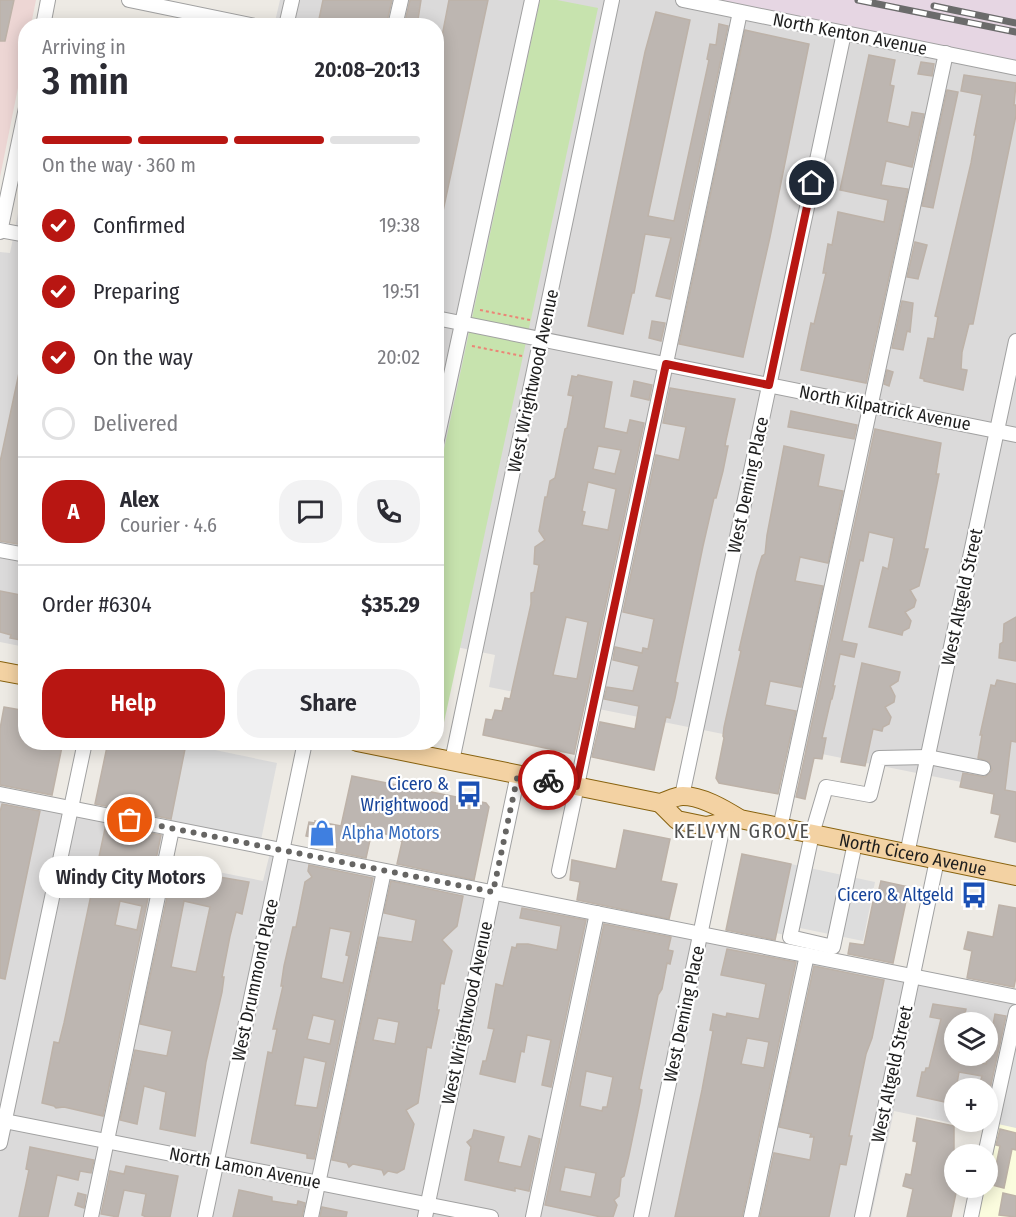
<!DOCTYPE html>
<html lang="en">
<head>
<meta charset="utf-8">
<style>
  :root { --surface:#fff; --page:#f2f2f3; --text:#2b2b33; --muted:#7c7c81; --line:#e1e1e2; --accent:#b81612 }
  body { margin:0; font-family:"Fira Sans Condensed",sans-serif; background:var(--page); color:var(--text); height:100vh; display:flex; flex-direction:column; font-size:22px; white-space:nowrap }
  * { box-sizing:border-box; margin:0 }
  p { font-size:20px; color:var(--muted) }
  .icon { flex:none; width:33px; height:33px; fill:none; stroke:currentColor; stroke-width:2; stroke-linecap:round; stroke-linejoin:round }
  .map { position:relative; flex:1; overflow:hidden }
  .side { position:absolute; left:18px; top:18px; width:426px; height:732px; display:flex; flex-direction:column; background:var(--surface); border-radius:24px; box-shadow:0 3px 15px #0003 }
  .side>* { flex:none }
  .tools { position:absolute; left:944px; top:1012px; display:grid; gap:12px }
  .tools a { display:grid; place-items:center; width:54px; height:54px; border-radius:50%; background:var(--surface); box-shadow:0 3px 15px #0003; font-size:30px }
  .pin { position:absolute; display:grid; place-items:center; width:51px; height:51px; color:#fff; margin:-26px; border:3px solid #fff; border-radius:50%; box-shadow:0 2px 6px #0007 }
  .courier { position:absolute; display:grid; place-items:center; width:60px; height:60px; margin:-30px; border:4px solid #b81612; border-radius:50%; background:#fff; color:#222; box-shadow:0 2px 8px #0007 }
  .bubble { position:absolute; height:42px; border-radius:21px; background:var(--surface); box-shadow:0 3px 15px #0003; font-size:20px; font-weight:600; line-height:42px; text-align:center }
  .head em { font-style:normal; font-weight:600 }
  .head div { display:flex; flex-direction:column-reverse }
  .head { display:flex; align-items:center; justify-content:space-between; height:102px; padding:0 24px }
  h1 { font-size:39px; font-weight:600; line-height:45px }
  .bar { display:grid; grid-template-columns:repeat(4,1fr); gap:9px 6px; align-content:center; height:72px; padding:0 24px }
  .bar i { height:8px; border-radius:4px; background:var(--line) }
  .bar .current { background:var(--accent) }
  .bar p { grid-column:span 4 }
  .line { display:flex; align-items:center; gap:15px; padding:0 24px; border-top:2px solid var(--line) }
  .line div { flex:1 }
  .round { display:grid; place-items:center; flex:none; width:63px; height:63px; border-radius:24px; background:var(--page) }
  ol { padding:0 24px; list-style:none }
  li { display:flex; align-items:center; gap:18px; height:66px }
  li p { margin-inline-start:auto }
  li .icon { padding:6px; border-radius:50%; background:var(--accent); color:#fff; stroke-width:4 }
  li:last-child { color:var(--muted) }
  li i { width:33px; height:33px; border:3px solid var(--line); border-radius:50% }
  .cta { display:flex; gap:12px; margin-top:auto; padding:12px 24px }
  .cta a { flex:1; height:69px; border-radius:24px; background:var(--accent); color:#fff; font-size:24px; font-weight:600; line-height:69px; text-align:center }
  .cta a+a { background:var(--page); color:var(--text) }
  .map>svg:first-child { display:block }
  .residential { fill:#dbdada; fill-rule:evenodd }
  .commercial { fill:#edd6d4 }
  .industrial { fill:#e6d6e3 }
  .education { fill:#fbfcde }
  .grass { fill:#c7e3ae }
  .parking { fill:#ddd }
  .building { fill:#bdb6b1; stroke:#bdb2a8; stroke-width:1.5; fill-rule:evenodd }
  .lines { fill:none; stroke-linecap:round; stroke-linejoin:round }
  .minor-casing { stroke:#a1a1a1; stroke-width:16 }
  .major-casing { stroke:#88620e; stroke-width:20 }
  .path { stroke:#ec8476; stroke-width:2; stroke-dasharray:3 3; stroke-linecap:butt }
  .minor { stroke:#fff; stroke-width:14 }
  .major { stroke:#f3d2a3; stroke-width:18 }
  .rail-casing { stroke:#6b6b6b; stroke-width:7 }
  .rail { stroke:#fff; stroke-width:4.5; stroke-dasharray:14; stroke-linecap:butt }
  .done { stroke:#666563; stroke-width:6; stroke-dasharray:0 10.8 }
  .route { stroke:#b81612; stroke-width:8 }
  .labels { text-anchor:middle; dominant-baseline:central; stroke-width:4.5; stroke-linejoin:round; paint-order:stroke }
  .street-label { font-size:18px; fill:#1d1d1d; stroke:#fff }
  .transit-label { font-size:18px; fill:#164399; stroke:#fff; text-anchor:end }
  .shop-label { font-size:18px; fill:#366cbe; stroke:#fff; text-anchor:start }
  .neighbourhood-label { font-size:20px; letter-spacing:1.5px; fill:#505050; stroke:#fff }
</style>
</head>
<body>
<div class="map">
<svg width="1016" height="1217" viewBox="0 0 1016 1217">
  <rect width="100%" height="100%" fill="#edeae4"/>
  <g class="residential">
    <path d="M280 0H713L1016 62V793L489 687 495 655 437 643 436 26H274Z"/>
    <path d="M25 179V647L0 642V252L10 253Z"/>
    <path d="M0 789 175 826 173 863 263 881 273 841 1016 992V1040L996 1132 894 1111 871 1217H0ZM954 1023H987V1056H954ZM954 1089H987V1122H954Z"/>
  </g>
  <path class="commercial" d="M0 0H36L31 25 26 26 25 53 0 177Z"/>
  <path class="industrial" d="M713 0H1016V62Z"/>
  <path class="education" d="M1016 1040V1217H978L984 1188H987V1176Z"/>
  <path class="grass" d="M540 0H557L598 8 443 727 437 725V482Z"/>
  <g class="parking">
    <path d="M186 744 277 763 261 840 170 821Z"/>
    <path d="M791 864 875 882 863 941 800 928 798 938 776 933Z"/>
    <path d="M1016 1040V1128L998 1124Z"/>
  </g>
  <g class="building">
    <path d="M0 0H14L5 41H0Z"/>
    <path d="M323 0H392L386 26 318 24Z"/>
    <path d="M410 0H421L417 26H404Z"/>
    <path d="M449 0H488L442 216 436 215V51L439 52Z"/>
    <path d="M656 12 690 20 648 216 674 221 709 60 707 59 710 44 716 45 719 24 728 26 670 299 656 296 671 238 645 234 634 293H632L623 334 588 326 645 52Z"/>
    <path d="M745 30 809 44 770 237 743 357 679 344Z"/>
    <path d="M869 55 895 60 890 85 894 86 887 122 909 127 912 112 924 114 912 167 886 161 881 185 908 189 866 383 801 370 811 323 814 324 826 273H823L828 244 832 245 838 212 884 222 888 200 840 190Z"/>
    <path d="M921 62 934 64 932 76 918 74Z"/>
    <path d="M964 75 1016 83 1014 105H1016V115L973 324H969L962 352 961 369 967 370 963 390 924 381V379L920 378 928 338 934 339 938 317 935 316 971 163 976 135H974L982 95 961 91Z"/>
    <path d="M947 90 958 92 933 208 922 206Z"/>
    <path d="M915 242 927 245 918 279 907 277Z"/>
    <path d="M902 301 913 303 910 332 907 331 903 350 892 348Z"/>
    <path d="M652 321 665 323 661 341 649 338Z"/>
    <path d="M20 368 26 369V531L23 545 0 541V462Z"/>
    <path d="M887 370 893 372 889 386 884 384Z"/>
    <path d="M578 375 612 382 604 428 627 433 630 420 644 423 574 754 483 735 486 719 492 720 495 710 502 711 505 698 510 699 531 604V593L534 592 539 565 534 564 535 547 545 540 539 531 545 497H547L550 481 555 478 565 429 567 428 573 396 568 395 572 376 577 377ZM598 446 621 450 615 474 593 469ZM588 482 616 489 608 530 582 525 585 512 582 511ZM566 617 588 622 577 679 553 675Z"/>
    <path d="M634 381 652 385 649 400 631 396Z"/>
    <path d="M670 388 735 399 726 440 725 446H728L723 471 716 498H714L703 546 675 682 678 683 675 698 670 718 666 717 654 770 592 757 600 722 635 729 639 706 604 699 607 687 633 691 639 666 613 660 615 647 642 653 643 648 648 649 654 619 623 612 656 455 679 460 686 427 663 423Z"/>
    <path d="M791 411 857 425 854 439 788 427Z"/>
    <path d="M875 429 941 443 936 474H939L924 549H928L919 586 910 590 916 600 914 607 905 612 911 621 909 628 903 631 902 635 869 627 883 567 888 569 894 538 869 532 863 561 860 560 842 641 857 644 854 657 840 654 833 686H835L832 699H831L822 738H826L822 759 814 758 805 799 796 797Z"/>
    <path d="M784 446 824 455 818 486 843 491 828 563 800 557 795 581 823 586 801 687 770 681 765 705 796 711 778 794 719 783 716 778 724 738 723 736 724 727 741 651 739 650 757 572 762 556 765 554 767 535Z"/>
    <path d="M0 591 26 596V641L10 638 11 635 0 632Z"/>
    <path d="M1016 617V661L999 658 1000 644 1003 642 1004 624Z"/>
    <path d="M862 663 900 672 898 681 890 686 895 696 894 702 885 707 891 717 889 724 883 727 882 731 873 729 865 766 841 762Z"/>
    <path d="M997 680 1016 684V742L1011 741 1005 790 1016 792V842L995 837 1000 815 991 813 994 794 960 787 963 773 985 777 992 770 989 762 978 758 982 735H980L991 685 995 686Z"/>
    <path d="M4 707 26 711V742H63L52 795 0 785V729Z"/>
    <path d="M108 742 186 744 171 819 95 804Z"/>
    <path d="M352 776 486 803 489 807 474 880 397 864 402 842 395 836 372 831 366 858 336 852 337 843 306 836 309 822 315 823V821L341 826Z"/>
    <path d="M2 804 40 811 5 979 0 978V812Z"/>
    <path d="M106 824 161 835 103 1116 64 1107 56 1108 54 1106 42 1103 54 1042 59 1043 64 1023ZM120 901 142 906 137 930 115 925Z"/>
    <path d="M624 830 670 839 661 881 677 884 669 919 577 900 580 882 570 880 572 860 616 869Z"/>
    <path d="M742 854 791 864 775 940 726 930Z"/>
    <path d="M309 865 373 878 314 1159 307 1158V1154L251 1143 268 1052 272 1053 277 1029H273L283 986H281L284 966 293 927H296L305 882 312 877 308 871ZM330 928 351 932 346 955 349 956 343 983 321 978ZM313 1015 335 1020 330 1044 307 1039ZM304 1057 326 1062 317 1108 295 1105Z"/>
    <path d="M173 869 249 882 242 914 236 912 230 936 222 977H224L222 992 206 1062 195 1136 160 1129 166 1092 144 1086 137 1124 120 1120 135 1050 167 1056 172 1031 140 1024ZM184 901 210 907 196 972 171 967Z"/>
    <path d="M391 881 463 896 457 926 442 940 452 951 444 984 441 983 437 1010H439L431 1048 427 1047 418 1103 406 1110 414 1124 404 1169 397 1173 388 1171 384 1175 382 1170 353 1164 349 1167 347 1163 332 1160 379 937 412 942 416 920 384 913ZM378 1018 399 1022 395 1044 373 1040Z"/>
    <path d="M881 881 909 887 893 963 848 954 850 943 864 945 874 897H877Z"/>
    <path d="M999 905 1016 908V977L1014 987 967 978 972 951 964 949 968 932 993 937Z"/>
    <path d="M522 908 586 920 551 1087 542 1085 551 1040 527 1035 524 1052 521 1051 515 1082 480 1074 483 1061H486L494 1029 488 1028 496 984 503 986 512 947 516 948 517 944H528L557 950 561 926 520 918Z"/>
    <path d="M604 924 671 937 668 950 673 951 670 964 667 963 662 989 658 995 639 1089 642 1090 640 1102 629 1155 624 1176 621 1178 619 1196 614 1200 617 1205 613 1217H601L545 1205ZM586 1071 613 1077 607 1107H603L602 1111 580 1106ZM565 1167 596 1173 591 1197 560 1191Z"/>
    <path d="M727 949 796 962 742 1217H675L702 1090 713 1031 710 1030 713 1014 726 1017 727 1013 759 1019 766 984 721 975ZM747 1038 769 1042 764 1068 741 1064Z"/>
    <path d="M814 966 884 980 872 1038 866 1054 849 1136H852L846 1165 840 1164 829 1217H760L774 1153 810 1160 814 1137H810L811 1134 779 1127Z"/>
    <path d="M933 1004 966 1009 963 1023 954 1021V1057L986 1064 995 1014 1006 1016 990 1089H978L982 1076 959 1072 956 1089H954V1104L917 1096 922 1072H925L926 1068H929L941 1019 930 1017Z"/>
    <path d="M917 1118 954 1126V1188H957L951 1217H907L913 1189 903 1186 906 1174 911 1175 917 1142 913 1141Z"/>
    <path d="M1000 1129 1016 1133V1150L1012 1149 1004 1188 992 1185 1000 1146 996 1145Z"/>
    <path d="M474 1130 504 1137 498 1162 521 1167 529 1136 540 1139 529 1191 515 1188V1191L465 1180 471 1147 467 1142 472 1138Z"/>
    <path d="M30 1147 94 1160 91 1173 80 1171 78 1180 57 1175 48 1217H19L29 1170 26 1169Z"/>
    <path d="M126 1166 178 1176 170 1217H146L142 1215 146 1194 124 1190 118 1217 101 1214 110 1171 124 1174Z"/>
    <path d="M239 1190 272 1197V1201L297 1205 298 1201 305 1203 302 1217H233Z"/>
    <path d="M78 1193 86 1195 84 1208 75 1205Z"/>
    <path d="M1003 1193 1016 1196V1217L999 1215Z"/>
    <path d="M322 1207 347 1212 346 1217H320Z"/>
  </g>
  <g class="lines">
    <g class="minor-casing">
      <g id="minor">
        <path d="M129 0 255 26"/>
        <path d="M683 0 1016 68"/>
        <path d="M43 26 48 0"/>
        <path d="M286 26 292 0"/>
        <path d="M395 26 401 0"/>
        <path d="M0 230 26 235"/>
        <path d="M0 232 26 108"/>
        <path d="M436 318 1016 435"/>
        <path d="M436 444 532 0"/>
        <path d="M0 550 26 555"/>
        <path d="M452 761 612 0"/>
        <path d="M0 794 1016 997"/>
        <path d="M682 796 844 33"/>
        <path d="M780 828 946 53"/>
        <path d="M855 843 833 947 790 937 812 834 826 787 870 795 879 758 928 757 983 768"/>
        <path d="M907 854 1016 341"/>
        <path d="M559 871 740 12"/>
        <path d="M0 1120 491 1217"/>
        <path d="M0 1143 85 742"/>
        <path d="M985 1155 1016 1012"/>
        <path d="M91 1217 172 829"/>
        <path d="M205 1217 305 742"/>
        <path d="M311 1217 384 871"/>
        <path d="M425 1217 518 774"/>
        <path d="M533 1217 597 913"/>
        <path d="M641 1217 725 816"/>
        <path d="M751 1217 807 955"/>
        <path d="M862 1217 937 860"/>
        <path d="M971 1217 977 1188"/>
      </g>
    </g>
    <g class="major-casing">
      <g id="major">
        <path d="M0 671 26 676"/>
        <path id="s1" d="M357 742 660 803C667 801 675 796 683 796 702 796 724 809 740 819L1016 876"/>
        <path d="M660 803 677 820 706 826 740 819"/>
      </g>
    </g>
    <g class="path">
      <path d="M480 310 530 320"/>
      <path d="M472 346 522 356"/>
    </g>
    <use href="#minor" class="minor"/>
    <use href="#major" class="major"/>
    <g class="rail-casing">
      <g id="rail">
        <path d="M858 0 1016 32"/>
        <path d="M934 6 1016 23"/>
      </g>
    </g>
    <use href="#rail" class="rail"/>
  </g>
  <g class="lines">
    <path class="done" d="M130 820 493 892 518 774 548 780"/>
    <path class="route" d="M548 780 576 786 666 364 769 385 812 183"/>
  </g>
  <defs>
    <g id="bus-bare" transform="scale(2.07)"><path d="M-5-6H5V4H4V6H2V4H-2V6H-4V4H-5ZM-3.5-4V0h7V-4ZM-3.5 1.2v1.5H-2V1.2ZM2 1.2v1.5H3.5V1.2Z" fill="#1a4fb4" stroke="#fff" stroke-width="2.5" paint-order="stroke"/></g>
    <g id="shop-bare" transform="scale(2.07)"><path d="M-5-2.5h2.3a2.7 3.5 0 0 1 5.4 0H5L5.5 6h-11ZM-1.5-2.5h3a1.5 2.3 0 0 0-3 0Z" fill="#3f7fe0" stroke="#fff" stroke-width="2.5" paint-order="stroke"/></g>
  </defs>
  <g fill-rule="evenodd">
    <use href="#bus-bare" x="469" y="794"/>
    <use href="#shop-bare" x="322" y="833"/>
    <use href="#bus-bare" x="974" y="895"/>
  </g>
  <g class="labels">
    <g class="street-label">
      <text transform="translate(850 34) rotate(11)">North Kenton Avenue</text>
      <text transform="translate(533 381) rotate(-78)">West Wrightwood Avenue</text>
      <text transform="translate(885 408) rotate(11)">North Kilpatrick Avenue</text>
      <text transform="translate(748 485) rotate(-78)">West Deming Place</text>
      <text transform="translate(962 597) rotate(-78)">West Altgeld Street</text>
      <text stroke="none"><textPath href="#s1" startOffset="572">North Cicero Avenue</textPath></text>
      <text transform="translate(255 980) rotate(-78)">West Drummond Place</text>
      <text transform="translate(467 1013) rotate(-78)">West Wrightwood Avenue</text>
      <text transform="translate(684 1014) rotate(-78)">West Deming Place</text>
      <text transform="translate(892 1074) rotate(-78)">West Altgeld Street</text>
      <text transform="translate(245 1168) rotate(11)">North Lamon Avenue</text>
    </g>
    <g class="transit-label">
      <text x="449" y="784">Cicero &amp;<tspan x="449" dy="21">Wrightwood</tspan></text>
      <text x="954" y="895">Cicero &amp; Altgeld</text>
    </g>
    <g class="shop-label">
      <text x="342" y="833">Alpha Motors</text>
    </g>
    <g class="neighbourhood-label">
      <text x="742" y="831">KELVYN GROVE</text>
    </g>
  </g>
</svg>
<div class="tools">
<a><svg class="icon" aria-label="layers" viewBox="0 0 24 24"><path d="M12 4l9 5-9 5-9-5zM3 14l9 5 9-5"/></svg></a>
<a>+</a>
<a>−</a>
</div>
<div class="pin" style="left:130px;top:820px;background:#ea580c"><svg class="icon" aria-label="bag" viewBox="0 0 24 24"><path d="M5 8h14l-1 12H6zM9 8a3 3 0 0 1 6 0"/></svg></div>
<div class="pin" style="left:812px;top:183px;background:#1f2937"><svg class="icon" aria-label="home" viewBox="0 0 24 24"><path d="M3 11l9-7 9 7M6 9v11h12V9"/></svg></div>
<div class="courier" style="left:548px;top:780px"><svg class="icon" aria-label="bike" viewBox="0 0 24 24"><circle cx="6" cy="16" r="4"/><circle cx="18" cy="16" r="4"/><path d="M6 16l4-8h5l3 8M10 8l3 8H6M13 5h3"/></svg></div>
<div class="bubble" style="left:39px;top:856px;width:183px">Windy City Motors</div>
<section class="side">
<div class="head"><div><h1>3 min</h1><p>Arriving in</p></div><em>20:08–20:13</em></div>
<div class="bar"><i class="current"></i><i class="current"></i><i class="current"></i><i></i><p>On the way · 360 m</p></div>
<ol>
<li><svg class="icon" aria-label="check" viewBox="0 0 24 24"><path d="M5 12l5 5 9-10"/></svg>Confirmed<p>19:38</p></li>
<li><svg class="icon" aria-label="check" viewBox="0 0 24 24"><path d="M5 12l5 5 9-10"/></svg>Preparing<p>19:51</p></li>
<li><svg class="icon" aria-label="check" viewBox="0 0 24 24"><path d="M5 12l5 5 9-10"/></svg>On the way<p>20:02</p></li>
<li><i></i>Delivered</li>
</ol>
<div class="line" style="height:108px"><b class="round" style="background:var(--accent);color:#fff">A</b><div><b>Alex</b><p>Courier · 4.6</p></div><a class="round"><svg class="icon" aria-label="chat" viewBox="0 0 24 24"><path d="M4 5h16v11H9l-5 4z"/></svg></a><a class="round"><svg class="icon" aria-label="phone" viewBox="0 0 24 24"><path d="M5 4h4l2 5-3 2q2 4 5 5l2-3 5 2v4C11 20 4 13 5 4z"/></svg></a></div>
<div class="line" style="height:78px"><div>Order #6304</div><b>$35.29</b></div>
<div class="cta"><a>Help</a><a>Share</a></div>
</section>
</div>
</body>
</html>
